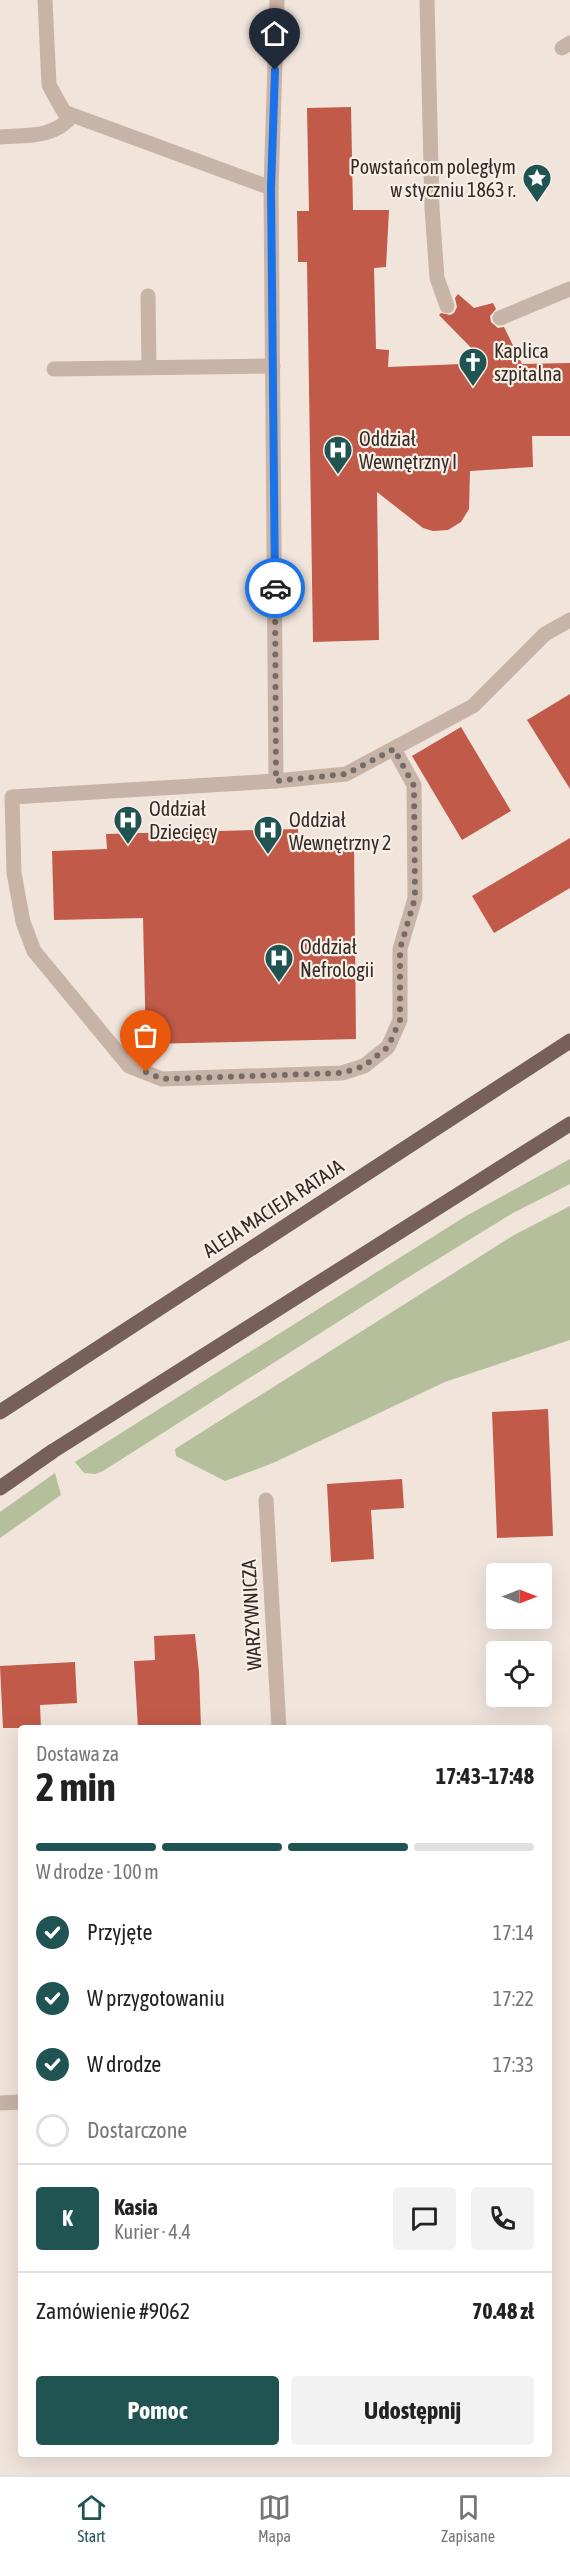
<!DOCTYPE html>
<html lang="pl">
<head>
<meta charset="utf-8">
<style>
  :root { --surface:#fff; --page:#f2f2f2; --text:#222; --muted:#767676; --line:#e0e0e0; --accent:#1f5453 }
  body { margin:0; font-family:"Asap Condensed",sans-serif; background:var(--page); color:var(--text); height:100vh; display:flex; flex-direction:column; font-size:22px; white-space:nowrap }
  * { box-sizing:border-box; margin:0 }
  p { font-size:20px; color:var(--muted) }
  .icon { flex:none; width:33px; height:33px; fill:none; stroke:currentColor; stroke-width:2; stroke-linecap:round; stroke-linejoin:round }
  .map { position:relative; flex:1; overflow:hidden }
  .details { position:absolute; left:18px; top:1725px; width:534px; height:732px; display:flex; flex-direction:column; background:var(--surface); border-radius:6px; box-shadow:0 6px 24px #0002 }
  .details>* { flex:none }
  .needle { width:39px; rotate:90deg }
  .fabs { position:absolute; left:486px; top:1563px; display:grid; gap:12px }
  .fabs a { display:grid; place-items:center; width:66px; height:66px; border-radius:6px; background:var(--surface); box-shadow:0 6px 24px #0002; font-size:30px }
  .pin { position:absolute; display:grid; place-items:center; width:51px; height:51px; color:#fff; margin:-62px -26px; border-radius:50% 50% 50% 0; rotate:-45deg; box-shadow:0 0 6px #0007 }
  .pin .icon { rotate:45deg }
  .courier { position:absolute; display:grid; place-items:center; width:60px; height:60px; margin:-30px; border:4px solid #1a73e8; border-radius:50%; background:#fff; color:#222; box-shadow:0 2px 8px #0007 }
  .head em { font-style:normal; font-weight:700 }
  .head div { display:flex; flex-direction:column-reverse }
  .head { display:flex; align-items:center; justify-content:space-between; height:102px; padding:0 18px }
  h1 { font-size:39px; font-weight:700; line-height:45px }
  .bar { display:grid; grid-template-columns:repeat(4,1fr); gap:9px 6px; align-content:center; height:72px; padding:0 18px }
  .bar i { height:8px; border-radius:4px; background:var(--line) }
  .bar .active { background:var(--accent) }
  .bar p { grid-column:span 4 }
  .line { display:flex; align-items:center; gap:15px; padding:0 18px; border-top:2px solid var(--line) }
  .line div { flex:1 }
  .round { display:grid; place-items:center; flex:none; width:63px; height:63px; border-radius:6px; background:var(--page) }
  ol { padding:0 18px; list-style:none }
  li { display:flex; align-items:center; gap:18px; height:66px }
  li p { margin-inline-start:auto }
  li .icon { padding:6px; border-radius:50%; background:var(--accent); color:#fff; stroke-width:4 }
  li:last-child { color:var(--muted) }
  li i { width:33px; height:33px; border:3px solid var(--line); border-radius:50% }
  .action { display:flex; gap:12px; margin-top:auto; padding:12px 18px }
  .action a { flex:1; height:69px; border-radius:6px; background:var(--accent); color:#fff; font-size:24px; font-weight:700; line-height:69px; text-align:center }
  .action a+a { background:var(--page); color:var(--text) }
  .tab-bar { display:flex; justify-content:space-around; align-items:center; height:84px; border-top:2px solid var(--line); background:var(--surface); font-size:16px; color:var(--muted) }
  .tab-bar a { display:grid; justify-items:center; gap:3px }
  .tab-bar .active { color:var(--accent) }
  .map>svg:first-child { display:block }
  .green { fill:#b6bf9b }
  .building { fill:#c15a48 }
  .lines { fill:none; stroke-linecap:round; stroke-linejoin:round }
  .service { stroke:#c8b3a7; stroke-width:15 }
  .primary { stroke:#766059; stroke-width:15 }
  .done { stroke:#766b66; stroke-width:6; stroke-dasharray:0 10.8 }
  .route { stroke:#1a73e8; stroke-width:8 }
  .labels { text-anchor:middle; dominant-baseline:central; stroke-width:4.5; stroke-linejoin:round; paint-order:stroke }
  .poi-label { font-size:20px; fill:#352a27; stroke:#f8efe7; text-anchor:start }
  .street-label { font-size:20px; fill:#352a27; stroke:#f8efe7 }
</style>
</head>
<body>
<div class="map">
<svg width="570" height="2475" viewBox="0 0 570 2475">
  <rect width="100%" height="100%" fill="#f0e4db"/>
  <g class="green">
    <path d="M570 1159V1184L513 1213 407 1278 103 1471 96 1474 84 1473 75 1462 466 1216Z"/>
    <path d="M570 1206V1340L445 1382 273 1463 225 1481 176 1456 175 1449 514 1235Z"/>
    <path d="M55 1473 61 1495 0 1538V1512Z"/>
  </g>
  <g class="building">
    <path d="M351 107 353 210H389L386 267 374 268 376 349 389 350 388 367 486 363 439 315 441 313 450 315 454 313 457 307 455 298 458 294 474 308 493 303 496 309 490 316 491 322 498 328 504 327 522 364 570 363V436H532L533 467 470 471 469 509 461 522 448 530 433 531 423 528 377 492 379 640 313 642 307 262H298L297 211H309L307 108Z"/>
    <path d="M570 694V789L527 720Z"/>
    <path d="M461 727 511 811 462 840 412 756Z"/>
    <path d="M298 829V845L354 843 356 1039 146 1044 143 918 54 920 52 851 107 849 106 834Z"/>
    <path d="M570 838V888L494 933 472 896Z"/>
    <path d="M548 1409 553 1536 497 1538 492 1412Z"/>
    <path d="M402 1479 404 1508 371 1510 374 1559 331 1562 327 1484Z"/>
    <path d="M195 1634 199 1672 201 1728H138L134 1661 155 1660 154 1636Z"/>
    <path d="M75 1662 77 1703 40 1705 41 1728H3L0 1666Z"/>
  </g>
  <g class="lines">
    <g class="service">
      <path d="M45 0 49 85 64 112 271 188 276 781 346 774 473 706 545 634 570 620"/>
      <path d="M427 0 432 208 437 278 447 306"/>
      <path d="M562 48 570 43"/>
      <path d="M0 137C27 135 54 138 72 116"/>
      <path d="M271 188 277 0"/>
      <path d="M148 296 149 367"/>
      <path d="M500 318 570 289"/>
      <path d="M54 369 273 366"/>
      <path d="M276 781 12 797 14 873 23 922 34 951 129 1066 162 1079 342 1073 364 1066 388 1047 400 1020V949L415 898 414 785 394 749"/>
      <path d="M266 1500 279 1728"/>
      <path d="M0 2103 21 2102"/>
    </g>
    <g class="primary">
      <path d="M0 1412 570 1041"/>
      <path d="M0 1488 53 1451 570 1124"/>
    </g>
  </g>
  <g class="lines">
    <path class="done" d="M146 1072 162 1079 342 1073 364 1066 388 1047 400 1020V949L415 898 414 786 394 749 346 774 276 781 275 588"/>
    <path class="route" d="M275 588 271 188 275 70"/>
  </g>
  <defs>
    <g id="sight-pin" transform="scale(1.5)"><path d="M0 17L-7.5 6A9.5 9.5 0 1 1 7.5 6Z" fill="#1f5453" stroke="#f8efe7"/><path d="M0-6L1.8-2.2L6-1.7L2.9 1.2L3.7 5.4L0 3.3L-3.7 5.4L-2.9 1.2L-6-1.7L-1.8-2.2Z" fill="#fff"/></g>
    <g id="church-pin" transform="scale(1.5)"><path d="M0 17L-7.5 6A9.5 9.5 0 1 1 7.5 6Z" fill="#1f5453" stroke="#f8efe7"/><path d="M-1.2-6h2.4v3.5h3.3v2.4h-3.3V6h-2.4V-.1h-3.3v-2.4h3.3Z" fill="#fff"/></g>
    <g id="hospital-pin" transform="scale(1.5)"><path d="M0 17L-7.5 6A9.5 9.5 0 1 1 7.5 6Z" fill="#1f5453" stroke="#f8efe7"/><path d="M-5-5h3v3.5h4V-5h3V5h-3V1.5h-4V5h-3Z" fill="#fff"/></g>
  </defs>
  <g fill-rule="evenodd">
    <use href="#sight-pin" x="537" y="178"/>
    <use href="#church-pin" x="473" y="362"/>
    <use href="#hospital-pin" x="338" y="450"/>
    <use href="#hospital-pin" x="128" y="820"/>
    <use href="#hospital-pin" x="268" y="830"/>
    <use href="#hospital-pin" x="279" y="958"/>
  </g>
  <g class="labels">
    <g class="poi-label">
      <text x="516" y="166" text-anchor="end">Powstańcom poległym<tspan x="516" dy="23">w styczniu 1863 r.</tspan></text>
      <text x="494" y="350">Kaplica<tspan x="494" dy="23">szpitalna</tspan></text>
      <text x="359" y="438">Oddział<tspan x="359" dy="23">Wewnętrzny I</tspan></text>
      <text x="149" y="808">Oddział<tspan x="149" dy="23">Dziecięcy</tspan></text>
      <text x="289" y="819">Oddział<tspan x="289" dy="23">Wewnętrzny 2</tspan></text>
      <text x="300" y="946">Oddział<tspan x="300" dy="23">Nefrologii</tspan></text>
    </g>
    <g class="street-label">
      <text transform="translate(273 1208) rotate(-33)">ALEJA MACIEJA RATAJA</text>
      <text transform="translate(251 1615) rotate(-93)">WARZYWNICZA</text>
    </g>
  </g>
</svg>
<div class="fabs">
<a><svg class="needle" viewBox="-14 -14 28 28"><path d="M0-13l5 13h-10z" fill="#e53935"/><path d="M0 13l5-13h-10z" fill="#767676"/></svg></a>
<a><svg class="icon" aria-label="locate" viewBox="0 0 24 24"><circle cx="12" cy="12" r="6"/><path d="M12 2v4M12 18v4M2 12h4M18 12h4"/></svg></a>
</div>
<div class="pin" style="left:146px;top:1072px;background:#ea580c"><svg class="icon" aria-label="bag" viewBox="0 0 24 24"><path d="M5 8h14l-1 12H6zM9 8a3 3 0 0 1 6 0"/></svg></div>
<div class="pin" style="left:275px;top:70px;background:#1f2937"><svg class="icon" aria-label="home" viewBox="0 0 24 24"><path d="M3 11l9-7 9 7M6 9v11h12V9"/></svg></div>
<div class="courier" style="left:275px;top:588px"><svg class="icon" aria-label="car" viewBox="0 0 24 24"><path d="M5 17H2v-5l4-1 3-4h7l3 4 3 1v5h-3M9 17h6M6 11h13"/><circle cx="7" cy="17" r="2"/><circle cx="17" cy="17" r="2"/></svg></div>
<section class="details">
<div class="head"><div><h1>2 min</h1><p>Dostawa za</p></div><em>17:43–17:48</em></div>
<div class="bar"><i class="active"></i><i class="active"></i><i class="active"></i><i></i><p>W drodze · 100 m</p></div>
<ol>
<li><svg class="icon" aria-label="check" viewBox="0 0 24 24"><path d="M5 12l5 5 9-10"/></svg>Przyjęte<p>17:14</p></li>
<li><svg class="icon" aria-label="check" viewBox="0 0 24 24"><path d="M5 12l5 5 9-10"/></svg>W przygotowaniu<p>17:22</p></li>
<li><svg class="icon" aria-label="check" viewBox="0 0 24 24"><path d="M5 12l5 5 9-10"/></svg>W drodze<p>17:33</p></li>
<li><i></i>Dostarczone</li>
</ol>
<div class="line" style="height:108px"><b class="round" style="background:var(--accent);color:#fff">K</b><div><b>Kasia</b><p>Kurier · 4.4</p></div><a class="round"><svg class="icon" aria-label="chat" viewBox="0 0 24 24"><path d="M4 5h16v11H9l-5 4z"/></svg></a><a class="round"><svg class="icon" aria-label="phone" viewBox="0 0 24 24"><path d="M5 4h4l2 5-3 2q2 4 5 5l2-3 5 2v4C11 20 4 13 5 4z"/></svg></a></div>
<div class="line" style="height:78px"><div>Zamówienie #9062</div><b>70.48 zł</b></div>
<div class="action"><a>Pomoc</a><a>Udostępnij</a></div>
</section>
</div>
<nav class="tab-bar">
<a class="active"><svg class="icon" aria-label="home" viewBox="0 0 24 24"><path d="M3 11l9-7 9 7M6 9v11h12V9"/></svg>Start</a>
<a><svg class="icon" aria-label="map" viewBox="0 0 24 24"><path d="M3 6l6-2 6 2 6-2v14l-6 2-6-2-6 2zM9 4v14M15 6v14"/></svg>Mapa</a>
<a><svg class="icon" aria-label="saved" viewBox="0 0 24 24"><path d="M7 4h10v16l-5-4-5 4z"/></svg>Zapisane</a>
</nav>
</body>
</html>
